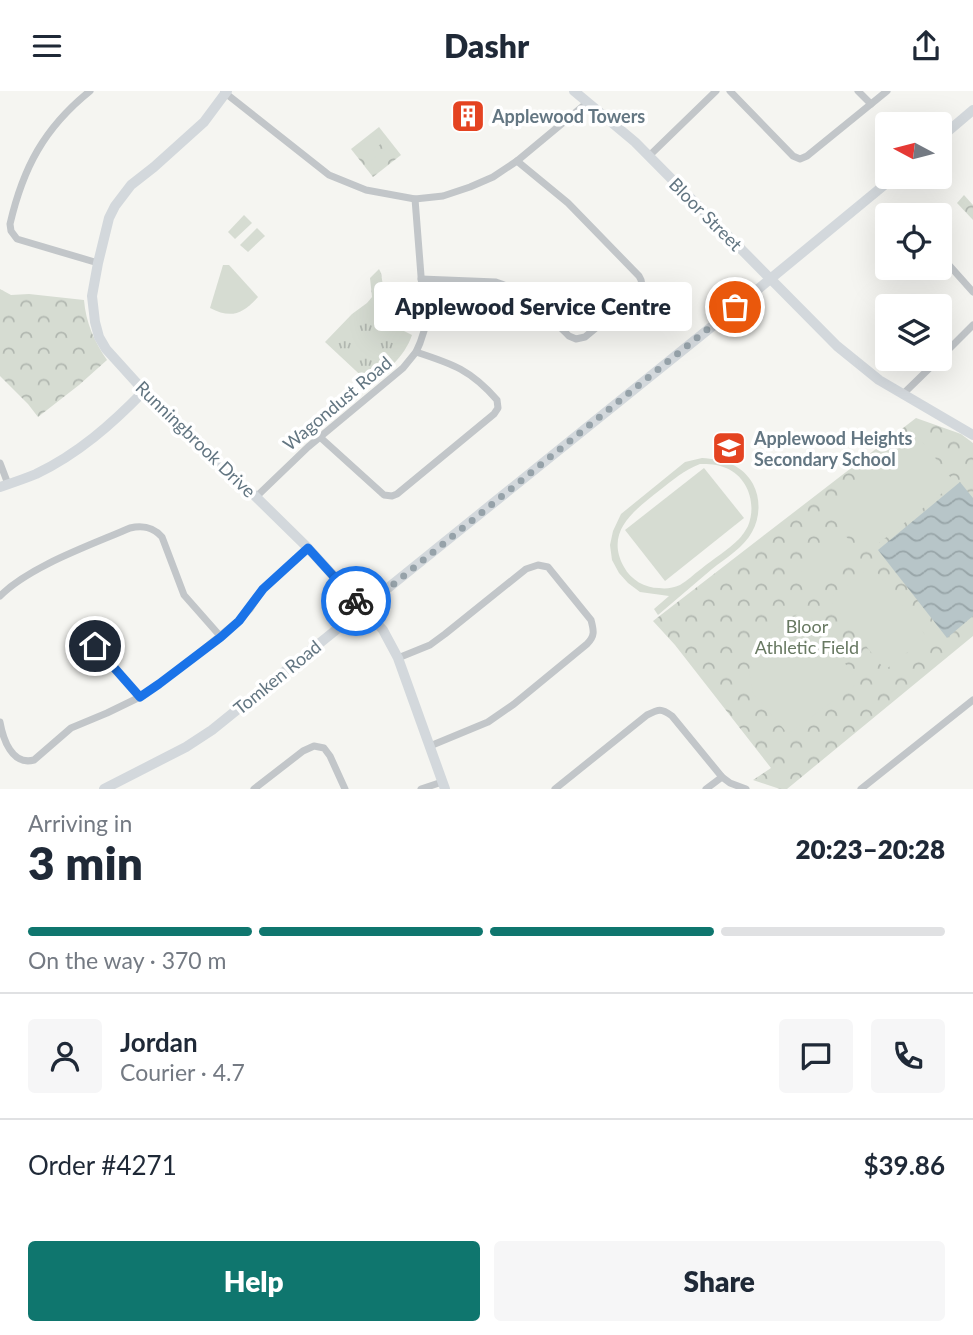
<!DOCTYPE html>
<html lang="en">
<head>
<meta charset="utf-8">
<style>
  :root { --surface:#fff; --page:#f6f6f7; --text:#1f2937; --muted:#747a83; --line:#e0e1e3; --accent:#0f766e }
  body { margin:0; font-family:Lato,sans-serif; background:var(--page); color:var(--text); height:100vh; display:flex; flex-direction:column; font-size:26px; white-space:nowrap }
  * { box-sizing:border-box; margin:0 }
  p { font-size:23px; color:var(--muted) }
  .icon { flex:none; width:38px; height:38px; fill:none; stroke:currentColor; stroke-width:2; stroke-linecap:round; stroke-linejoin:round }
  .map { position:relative; height:698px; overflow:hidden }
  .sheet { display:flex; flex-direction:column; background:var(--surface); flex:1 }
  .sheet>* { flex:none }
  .needle { width:46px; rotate:277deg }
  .tools { position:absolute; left:875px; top:21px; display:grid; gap:14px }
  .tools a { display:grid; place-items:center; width:77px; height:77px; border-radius:7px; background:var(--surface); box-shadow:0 7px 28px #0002; font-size:35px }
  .pin { position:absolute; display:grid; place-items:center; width:60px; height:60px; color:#fff; margin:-30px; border:4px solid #fff; border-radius:50%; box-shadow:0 2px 7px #0007 }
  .courier { position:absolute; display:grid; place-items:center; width:70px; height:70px; margin:-35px; border:5px solid #1a73e8; border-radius:50%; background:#fff; color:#222; box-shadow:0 2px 9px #0007 }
  .bubble { position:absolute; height:49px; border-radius:7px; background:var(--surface); box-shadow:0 7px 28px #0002; font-size:23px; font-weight:800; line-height:49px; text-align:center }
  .summary em { font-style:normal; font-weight:800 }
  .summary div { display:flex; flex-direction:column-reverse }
  .summary { display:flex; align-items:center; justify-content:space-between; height:119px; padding:0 28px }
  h1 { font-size:46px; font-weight:800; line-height:52px }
  .bar { display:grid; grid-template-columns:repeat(4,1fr); gap:10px 7px; align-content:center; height:84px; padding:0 28px }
  .bar i { height:9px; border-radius:5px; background:var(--line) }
  .bar .active { background:var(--accent) }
  .bar p { grid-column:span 4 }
  .line { display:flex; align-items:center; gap:18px; padding:0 28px; border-top:2px solid var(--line) }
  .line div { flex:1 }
  .round { display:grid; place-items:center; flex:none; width:74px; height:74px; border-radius:7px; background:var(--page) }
  .action { display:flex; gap:14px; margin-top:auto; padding:14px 28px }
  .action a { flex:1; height:80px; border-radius:7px; background:var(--accent); color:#fff; font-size:28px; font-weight:800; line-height:80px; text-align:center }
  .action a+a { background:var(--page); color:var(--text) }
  header { display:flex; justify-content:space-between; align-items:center; height:91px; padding:0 28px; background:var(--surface); font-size:32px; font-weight:800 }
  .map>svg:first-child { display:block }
  .grass { fill:url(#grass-tufts) }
  .park { fill:url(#park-crowns) }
  .garden { fill:#d6dcd2; fill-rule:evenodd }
  .water { fill:url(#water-waves) }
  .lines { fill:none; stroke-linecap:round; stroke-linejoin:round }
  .street { stroke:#c2c6c9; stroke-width:7 }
  .secondary { stroke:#d3d8dc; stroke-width:10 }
  .done { stroke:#96a2a9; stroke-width:7; stroke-dasharray:0 12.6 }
  .route { stroke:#1a73e8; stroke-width:9 }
  .labels { text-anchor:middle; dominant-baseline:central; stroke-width:7; stroke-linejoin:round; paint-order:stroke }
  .poi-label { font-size:18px; font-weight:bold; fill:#637682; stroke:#fff; text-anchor:start }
  .street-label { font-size:18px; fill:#637682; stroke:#fff }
  .park-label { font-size:18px; fill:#687962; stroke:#fff }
</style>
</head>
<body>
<header><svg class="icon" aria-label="menu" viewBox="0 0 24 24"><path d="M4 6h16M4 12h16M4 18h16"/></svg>Dashr<svg class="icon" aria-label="share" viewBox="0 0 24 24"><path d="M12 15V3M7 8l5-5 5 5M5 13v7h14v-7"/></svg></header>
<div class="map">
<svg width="973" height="698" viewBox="0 0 973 698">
  <defs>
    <pattern id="grass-tufts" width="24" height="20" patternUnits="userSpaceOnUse" patternTransform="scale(1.75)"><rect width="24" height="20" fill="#d6dcd2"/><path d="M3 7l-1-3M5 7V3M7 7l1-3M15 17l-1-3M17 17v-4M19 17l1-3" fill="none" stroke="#b1b7b0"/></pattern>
    <pattern id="park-crowns" width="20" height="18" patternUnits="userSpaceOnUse" patternTransform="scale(1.75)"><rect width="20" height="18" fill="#d6dcd2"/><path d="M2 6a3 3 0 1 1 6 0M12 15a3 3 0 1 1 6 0" fill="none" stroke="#b1b7b0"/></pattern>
    <pattern id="water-waves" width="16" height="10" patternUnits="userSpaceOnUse" patternTransform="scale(1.75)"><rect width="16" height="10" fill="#b7c5c8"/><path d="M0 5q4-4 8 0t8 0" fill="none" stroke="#98a5a8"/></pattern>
  </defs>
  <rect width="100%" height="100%" fill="#f5f5f1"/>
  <path class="grass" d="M379 178 381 182 388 227H395L404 240 412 244C404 267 387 279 370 293L325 251 352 223 367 212 372 206 370 187Z"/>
  <g class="park">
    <path d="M379 36 401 64 373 86 351 58Z"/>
    <path d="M964 104 973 114V129L957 112Z"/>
    <path d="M0 198 11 204 29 203 84 209C86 232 94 250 107 269L79 294 38 326 28 313 0 285Z"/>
    <path d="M916 327 961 343 973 352V545L787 698H780L753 689 771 677 675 554 653 530Z"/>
  </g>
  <g class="garden">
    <path d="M376 43 383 51 365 66 358 57Z"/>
    <path d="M387 57 394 65 376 80 369 71Z"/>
    <path d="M244 124 252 132 235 148 228 141Z"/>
    <path d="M257 137 265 145 248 161 240 154Z"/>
    <path d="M223 174H229L258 206C243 223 231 228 210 217Z"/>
    <path d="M917 344 955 392 870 459 833 411Z"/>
    <path d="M702 367C723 368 743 374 753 393 761 408 760 427 752 441 744 456 726 467 712 478 694 493 676 509 658 524L654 518 669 505 640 501 628 492 619 482 612 469 610 454 613 440 621 423 685 371ZM700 373C709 373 717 373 726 377 748 386 757 413 748 435 746 439 742 445 739 448 728 459 713 468 701 478 694 483 687 490 680 494 673 497 666 498 659 497 645 497 631 489 624 476 604 440 635 419 660 399 673 389 684 379 700 373Z"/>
    <path d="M704 377 744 427 665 490 625 439Z"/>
    <path d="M842 440 855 457 811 492 797 475Z"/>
    <path d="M872 475 927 546 885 579 829 508Z"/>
    <path d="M805 518 855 586V594L788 643 753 602 749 579 755 558 769 543Z"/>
  </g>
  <path class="water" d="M960 391 973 407V525L947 547 878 459Z"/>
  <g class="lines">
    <g class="street">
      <path d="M90 0C44 37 23 77 10 133L11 140 17 148 98 172"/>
      <path d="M730 0 793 65 800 68 807 65 887 0"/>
      <path d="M858 0 871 13"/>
      <path d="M224 1 329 84 366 99 415 108 443 105 470 96 493 86 517 70 588 11"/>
      <path d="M649 65 716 0"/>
      <path d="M940 164 973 201"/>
      <path d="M421 188 496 191C525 200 548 224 569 245L576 248 585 246 638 202C643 196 643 191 639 185L568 112 517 70"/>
      <path d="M940 267 973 234"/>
      <path d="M903 303 939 268"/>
      <path d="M321 347 384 404 392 405 397 403 494 323 498 317 497 309C471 279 453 273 416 261"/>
      <path d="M0 372 8 393"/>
      <path d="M256 406 308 356 403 277 416 261 420 252 424 240V223L415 108"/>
      <path d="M0 505C30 475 91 454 130 437 143 434 153 436 162 446L184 504 221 546"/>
      <path d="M95 555 140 606"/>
      <path d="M398 567 430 554 445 543 526 478 538 474 548 476 591 529C594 540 595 545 587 553L514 613 488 631 430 655"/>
      <path d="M0 631C3 648 12 675 34 669L71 637 107 622 140 606 182 576 238 530 250 518 263 498 308 457"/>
      <path d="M254 698 303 660 314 655 324 657 330 665 345 698"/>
      <path d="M421 698 442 691"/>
      <path d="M555 698 647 624C659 618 661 617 672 625L722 686 730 692 746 698"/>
      <path d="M706 698 722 686"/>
      <path d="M861 698 973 609"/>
    </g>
    <g class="secondary">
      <path d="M227 0 204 31 154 76 131 94 115 115 109 127 98 172 92 205 95 231 99 246 106 258 144 300 197 353 255 405 308 457 383 539 398 567 445 698"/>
      <path d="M574 0 635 51 837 255 879 289 973 344"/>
      <path d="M940 47 973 19"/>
      <path d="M0 396C12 392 24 388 36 383 78 363 112 333 144 300"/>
      <path d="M104 698 186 656 212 639 746 208 894 86"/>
    </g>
  </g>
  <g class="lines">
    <path class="done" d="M356 510 363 518 735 216"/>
    <path class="route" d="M95 555 140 606 159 593 221 546 239 530 263 498 308 457 356 510"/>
  </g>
  <defs>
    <g id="building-square" transform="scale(1.75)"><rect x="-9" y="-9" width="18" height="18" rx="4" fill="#e44321" stroke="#fff"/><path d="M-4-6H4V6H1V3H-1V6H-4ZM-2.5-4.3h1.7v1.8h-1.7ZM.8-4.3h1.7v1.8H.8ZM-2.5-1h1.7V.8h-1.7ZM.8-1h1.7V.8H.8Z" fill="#fff"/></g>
    <g id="school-square" transform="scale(1.75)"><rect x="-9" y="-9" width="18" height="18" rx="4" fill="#e44321" stroke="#fff"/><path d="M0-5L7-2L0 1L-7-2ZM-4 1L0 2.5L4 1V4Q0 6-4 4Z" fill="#fff"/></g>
  </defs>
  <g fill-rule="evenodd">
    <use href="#building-square" x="468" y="25"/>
    <use href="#school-square" x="729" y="357"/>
  </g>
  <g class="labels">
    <g class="poi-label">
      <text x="492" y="25">Applewood Towers</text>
      <text x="754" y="347">Applewood Heights<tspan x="754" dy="21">Secondary School</tspan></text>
    </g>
    <g class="street-label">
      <text transform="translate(706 123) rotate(45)">Bloor Street</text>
      <text transform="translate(337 312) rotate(-40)">Wagondust Road</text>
      <text transform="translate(196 348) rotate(44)">Runningbrook Drive</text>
      <text transform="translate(277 586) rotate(-39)">Tomken Road</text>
    </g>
    <g class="park-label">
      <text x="807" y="535">Bloor<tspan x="807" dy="21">Athletic Field</tspan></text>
    </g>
  </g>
</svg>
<div class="tools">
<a><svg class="needle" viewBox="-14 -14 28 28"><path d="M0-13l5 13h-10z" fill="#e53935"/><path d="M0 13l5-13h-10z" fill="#747a83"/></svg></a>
<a><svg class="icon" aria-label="locate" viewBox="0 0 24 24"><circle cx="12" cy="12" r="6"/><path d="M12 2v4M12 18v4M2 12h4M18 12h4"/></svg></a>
<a><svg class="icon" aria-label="layers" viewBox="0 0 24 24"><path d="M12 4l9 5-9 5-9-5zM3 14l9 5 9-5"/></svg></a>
</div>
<div class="pin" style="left:735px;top:216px;background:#ea580c"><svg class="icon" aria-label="bag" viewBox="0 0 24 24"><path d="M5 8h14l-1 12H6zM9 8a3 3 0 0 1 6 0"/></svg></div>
<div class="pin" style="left:95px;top:555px;background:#1f2937"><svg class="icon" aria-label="home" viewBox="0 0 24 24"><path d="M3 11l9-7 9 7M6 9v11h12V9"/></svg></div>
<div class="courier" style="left:356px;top:510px"><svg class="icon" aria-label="bike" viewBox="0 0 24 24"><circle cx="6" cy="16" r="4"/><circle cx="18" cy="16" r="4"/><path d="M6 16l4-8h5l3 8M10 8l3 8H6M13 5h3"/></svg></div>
<div class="bubble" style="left:374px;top:191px;width:318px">Applewood Service Centre</div>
</div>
<section class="sheet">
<div class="summary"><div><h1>3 min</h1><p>Arriving in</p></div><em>20:23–20:28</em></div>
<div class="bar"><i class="active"></i><i class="active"></i><i class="active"></i><i></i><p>On the way · 370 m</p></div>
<div class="line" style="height:126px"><a class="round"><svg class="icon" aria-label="person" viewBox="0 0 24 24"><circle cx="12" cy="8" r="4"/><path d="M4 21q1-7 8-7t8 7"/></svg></a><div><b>Jordan</b><p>Courier · 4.7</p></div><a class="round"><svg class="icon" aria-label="chat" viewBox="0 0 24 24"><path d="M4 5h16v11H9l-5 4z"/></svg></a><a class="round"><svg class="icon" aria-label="phone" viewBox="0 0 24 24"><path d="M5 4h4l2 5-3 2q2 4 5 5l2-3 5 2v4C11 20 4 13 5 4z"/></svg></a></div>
<div class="line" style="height:91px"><div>Order #4271</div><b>$39.86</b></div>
<div class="action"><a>Help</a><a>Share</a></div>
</section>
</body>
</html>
